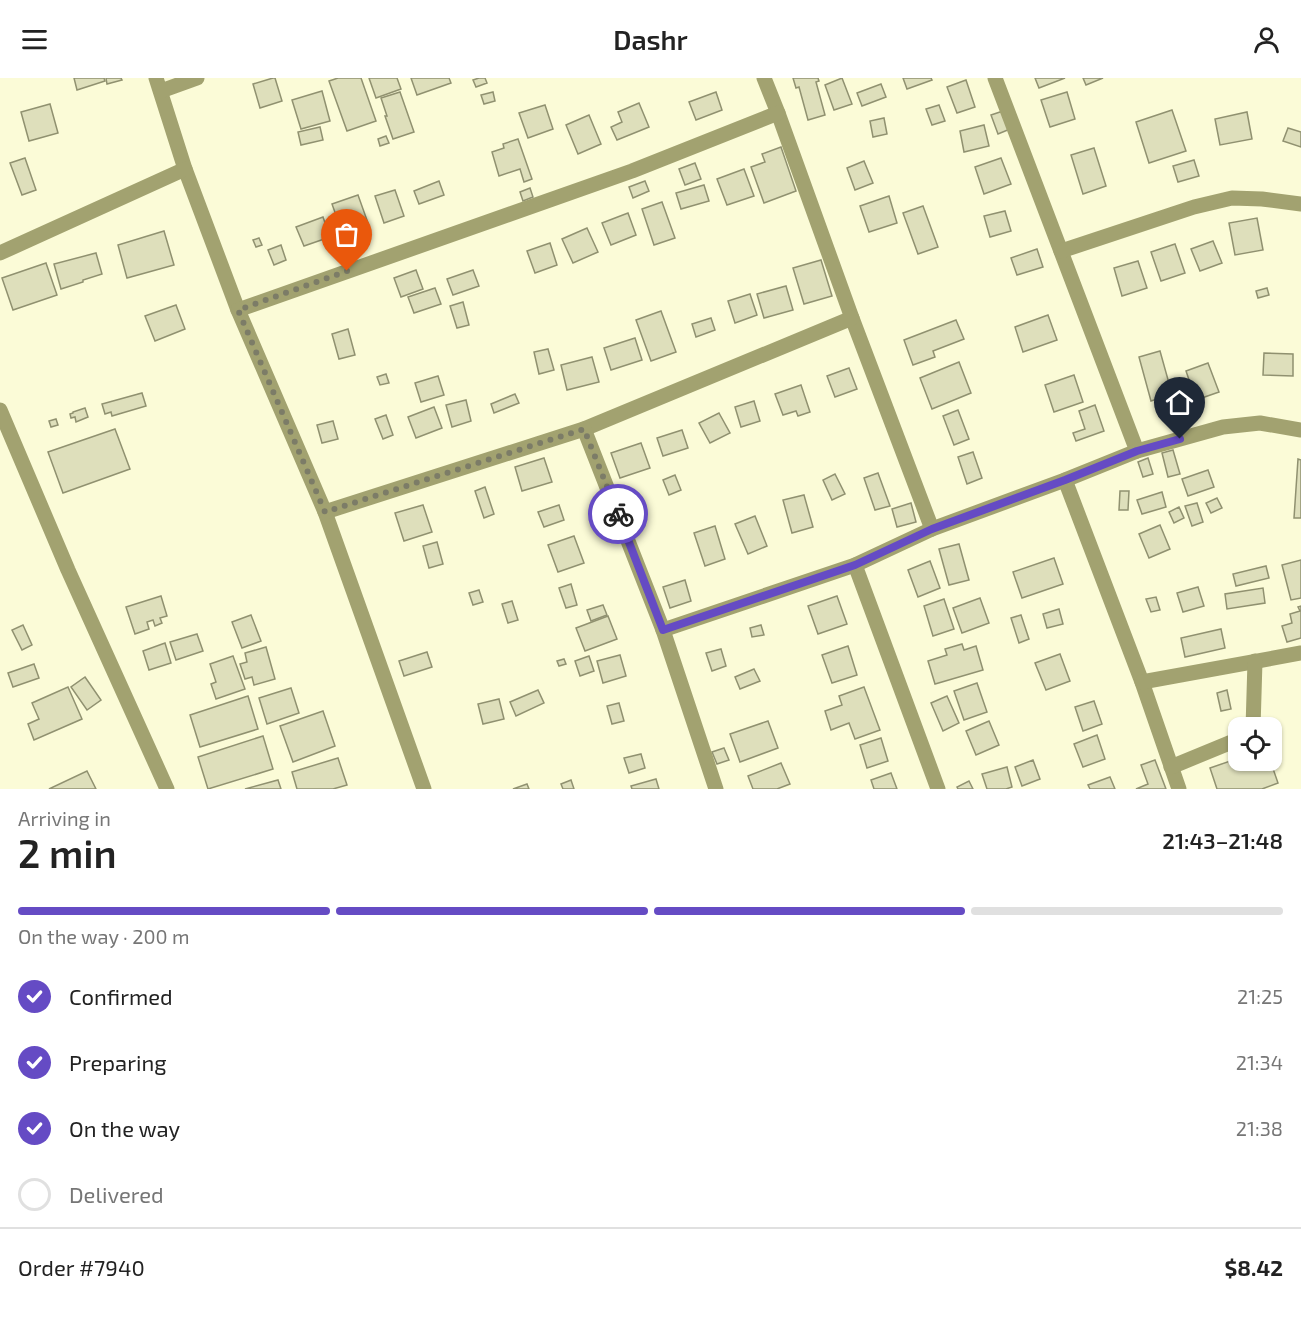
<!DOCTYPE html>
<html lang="en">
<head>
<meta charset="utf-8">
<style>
  :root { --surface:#fff; --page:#f2f2f2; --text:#222; --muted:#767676; --line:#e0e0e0; --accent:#654bc4 }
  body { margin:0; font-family:"Exo 2",sans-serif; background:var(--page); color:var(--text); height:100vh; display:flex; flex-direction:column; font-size:22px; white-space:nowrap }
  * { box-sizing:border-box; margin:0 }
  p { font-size:20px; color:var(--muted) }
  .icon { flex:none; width:33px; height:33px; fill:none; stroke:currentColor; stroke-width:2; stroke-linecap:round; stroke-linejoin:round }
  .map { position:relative; height:711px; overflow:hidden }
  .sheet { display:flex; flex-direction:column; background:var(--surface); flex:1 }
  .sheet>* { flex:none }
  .buttons { position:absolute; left:1228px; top:639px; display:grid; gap:12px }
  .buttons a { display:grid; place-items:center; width:54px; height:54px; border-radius:12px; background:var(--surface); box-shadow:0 2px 4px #0004; font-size:30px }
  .pin { position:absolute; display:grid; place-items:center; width:51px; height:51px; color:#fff; margin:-62px -26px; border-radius:50% 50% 50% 0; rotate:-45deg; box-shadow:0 0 6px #0007 }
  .pin .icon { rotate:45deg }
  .courier { position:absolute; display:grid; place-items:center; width:60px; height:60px; margin:-30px; border:4px solid #654bc4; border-radius:50%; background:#fff; color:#222; box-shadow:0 2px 8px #0007 }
  .head em { font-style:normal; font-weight:600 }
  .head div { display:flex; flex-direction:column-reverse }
  .head { display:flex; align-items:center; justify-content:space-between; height:102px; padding:0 18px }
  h1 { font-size:39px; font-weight:600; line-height:45px }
  .bar { display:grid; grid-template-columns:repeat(4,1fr); gap:9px 6px; align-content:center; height:72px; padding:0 18px }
  .bar i { height:8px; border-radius:4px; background:var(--line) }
  .bar .current { background:var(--accent) }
  .bar p { grid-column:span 4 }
  .line { display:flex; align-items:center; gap:15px; padding:0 18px; border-top:2px solid var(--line) }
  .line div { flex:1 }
  ol { padding:0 18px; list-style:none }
  li { display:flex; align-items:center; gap:18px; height:66px }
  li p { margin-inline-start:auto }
  li .icon { padding:6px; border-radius:50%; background:var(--accent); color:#fff; stroke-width:4 }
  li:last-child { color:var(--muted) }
  li i { width:33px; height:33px; border:3px solid var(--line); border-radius:50% }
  header { display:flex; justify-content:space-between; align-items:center; height:78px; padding:0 18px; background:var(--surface); font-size:27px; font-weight:600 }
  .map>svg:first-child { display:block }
  .building { fill:#dedfbb; stroke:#909170; stroke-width:1.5 }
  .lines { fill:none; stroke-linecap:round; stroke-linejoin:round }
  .street { stroke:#a2a270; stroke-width:15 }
  .done { stroke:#7c7c67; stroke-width:6; stroke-dasharray:0 10.8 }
  .route { stroke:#654bc4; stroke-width:8 }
</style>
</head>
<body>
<header><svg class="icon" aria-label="menu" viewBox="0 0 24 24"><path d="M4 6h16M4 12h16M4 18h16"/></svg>Dashr<svg class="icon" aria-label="person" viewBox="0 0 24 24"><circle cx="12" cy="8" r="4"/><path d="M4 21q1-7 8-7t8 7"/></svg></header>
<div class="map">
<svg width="1301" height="711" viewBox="0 0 1301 711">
  <rect width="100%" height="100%" fill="#fbfbd7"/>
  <g class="building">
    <path d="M74 0H104L105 3 77 12Z"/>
    <path d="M106 0H121L122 2 107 6Z"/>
    <path d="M273 0H275L282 23 260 30 253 6Z"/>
    <path d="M338 0H361L376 43 347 53 329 3Z"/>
    <path d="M369 0H397L401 11 376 20Z"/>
    <path d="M411 0H449L451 5 417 17Z"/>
    <path d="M479 0H485L487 5 476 9 473 2Z"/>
    <path d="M793 0H818L819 3 816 4 825 37 808 42 799 9 796 10Z"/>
    <path d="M842 0 852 26 834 32 825 7Z"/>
    <path d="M903 0H931L932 2 907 11Z"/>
    <path d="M1035 0H1065L1039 10Z"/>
    <path d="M1083 0H1103L1086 7Z"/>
    <path d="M966 2 975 29 957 35 947 9Z"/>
    <path d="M881 6 886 19 862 28 857 15Z"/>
    <path d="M322 13 330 43 301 51 292 22Z"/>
    <path d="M400 14 414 54 393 61 385 38H387L381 20Z"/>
    <path d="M493 14 495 23 484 26 481 17Z"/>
    <path d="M716 14 722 32 696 42 689 24Z"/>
    <path d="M1067 14 1075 41 1050 49 1041 22Z"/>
    <path d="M639 25 649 49 617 62 611 49 622 44 618 34Z"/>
    <path d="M50 26 58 55 29 63 21 34Z"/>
    <path d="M545 27 553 51 528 60 519 35Z"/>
    <path d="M939 27 945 43 932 47 926 31Z"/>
    <path d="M1172 32 1186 73 1149 85 1136 44Z"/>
    <path d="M1003 33 1010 51 998 56 991 37Z"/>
    <path d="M1247 34 1252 61 1220 67 1215 41Z"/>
    <path d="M589 37 601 66 578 76 566 47Z"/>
    <path d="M884 40 887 56 873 59 870 43Z"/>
    <path d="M984 47 989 68 964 74 960 53Z"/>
    <path d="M320 49 323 62 301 67 298 54Z"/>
    <path d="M1288 50 1301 54V69L1283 63Z"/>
    <path d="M386 58 389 65 380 68 378 61Z"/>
    <path d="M518 61 532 101 524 104 520 91 499 98 492 74 504 70 503 66Z"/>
    <path d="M781 69 796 113 764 125 751 89 765 84 762 76Z"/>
    <path d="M1094 70 1106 108 1083 116 1071 77Z"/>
    <path d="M25 80 36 112 22 117 10 85Z"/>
    <path d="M1001 80 1011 106 984 116 975 89Z"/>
    <path d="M1194 82 1199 98 1178 104 1173 88Z"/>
    <path d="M864 83 873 105 855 112 847 90Z"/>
    <path d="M695 85 701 101 685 107 679 91Z"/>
    <path d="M744 91 754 118 727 127 717 101Z"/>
    <path d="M439 103 444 117 419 126 414 113Z"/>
    <path d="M645 103 649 113 633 120 629 109Z"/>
    <path d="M704 107 709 123 681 131 676 115Z"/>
    <path d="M530 110 533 119 523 123 520 114Z"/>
    <path d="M395 112 404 138 384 145 375 118Z"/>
    <path d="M358 117 368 145 342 154 332 126Z"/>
    <path d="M889 118 897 145 869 154 860 128Z"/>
    <path d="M662 124 675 160 654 167 642 131Z"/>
    <path d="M923 128 938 169 918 176 903 135Z"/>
    <path d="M1005 133 1011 153 990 159 984 138Z"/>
    <path d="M628 135 636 157 611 167 602 145Z"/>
    <path d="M323 139 330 159 304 168 296 149Z"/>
    <path d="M1257 140 1263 172 1235 177 1229 145Z"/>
    <path d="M587 150 598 174 573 185 562 161Z"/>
    <path d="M164 153 174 187 127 200 118 167Z"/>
    <path d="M259 160 262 167 256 169 253 162Z"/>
    <path d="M1213 163 1222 185 1200 193 1191 171Z"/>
    <path d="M550 165 557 187 535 195 527 173Z"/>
    <path d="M1175 166 1185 195 1161 203 1151 174Z"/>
    <path d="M281 167 286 182 274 187 268 172Z"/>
    <path d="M1037 171 1043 189 1017 197 1011 180Z"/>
    <path d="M96 175 102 196 83 202V204L61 211 54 186Z"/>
    <path d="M821 182 832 218 804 226 793 190Z"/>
    <path d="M1138 183 1147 210 1122 218 1114 190Z"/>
    <path d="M46 185 57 217 13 232 2 200Z"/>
    <path d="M416 192 423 211 401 219 394 200Z"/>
    <path d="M473 192 479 208 453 217 447 201Z"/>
    <path d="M786 208 793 232 764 240 757 216Z"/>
    <path d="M435 210 441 226 414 235 408 219Z"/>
    <path d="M1267 210 1269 217 1258 220 1256 213Z"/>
    <path d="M750 216 757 237 735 245 728 223Z"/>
    <path d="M463 224 469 247 457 250 450 228Z"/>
    <path d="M176 227 185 251 155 263 145 238Z"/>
    <path d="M661 233 676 274 651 283 636 242Z"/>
    <path d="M1048 237 1057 262 1023 274 1015 249Z"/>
    <path d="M711 240 715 252 696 259 692 246Z"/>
    <path d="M956 242 964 261 933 273 935 279 913 287 904 262Z"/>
    <path d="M348 251 355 277 339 281 332 256Z"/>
    <path d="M635 260 642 282 611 292 604 270Z"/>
    <path d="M548 271 554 292 539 296 534 274Z"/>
    <path d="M1160 273 1172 316 1151 323 1139 279Z"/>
    <path d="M1264 275 1293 276V298L1263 297Z"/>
    <path d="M592 279 599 304 567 312 561 287Z"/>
    <path d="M959 284 971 315 932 331 920 300Z"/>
    <path d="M1208 285 1219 314 1196 322 1186 293Z"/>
    <path d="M849 290 857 311 835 319 827 298Z"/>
    <path d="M386 296 389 305 380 307 377 299Z"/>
    <path d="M1074 297 1083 324 1054 334 1045 307Z"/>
    <path d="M438 298 444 317 421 324 415 305Z"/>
    <path d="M801 307 810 334 798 338 796 333 783 337 775 316Z"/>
    <path d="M142 315 146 328 112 338 111 334 105 336 102 326Z"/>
    <path d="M515 316 519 325 494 335 491 326Z"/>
    <path d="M466 322 471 343 452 349 446 327Z"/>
    <path d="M754 323 760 343 741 349 735 329Z"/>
    <path d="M1095 327 1104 353 1076 363 1073 355 1085 351 1079 333Z"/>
    <path d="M434 329 442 350 416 360 408 339Z"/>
    <path d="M85 330 88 339 76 344 75 339 71 340 70 336 73 335V334Z"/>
    <path d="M958 332 969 361 954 367 943 338Z"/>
    <path d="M719 335 730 355 710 365 699 345Z"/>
    <path d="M386 337 393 357 383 361 375 341Z"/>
    <path d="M56 341 58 347 51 349 49 343Z"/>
    <path d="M333 343 338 361 322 365 317 347Z"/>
    <path d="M115 351 130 391 63 415 48 374Z"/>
    <path d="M682 352 688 370 663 378 657 360Z"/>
    <path d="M641 365 650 390 620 400 611 375Z"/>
    <path d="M1173 372 1180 396 1168 399 1162 375Z"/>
    <path d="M973 374 982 400 967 406 958 379Z"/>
    <path d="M544 380 552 404 522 413 515 389Z"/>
    <path d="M1148 380 1153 396 1143 399 1138 384Z"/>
    <path d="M1298 381 1301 382V440H1294Z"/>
    <path d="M1208 392 1214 409 1188 418 1182 401Z"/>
    <path d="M878 395 890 428 875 432 864 400Z"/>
    <path d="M835 396 845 416 832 422 823 402Z"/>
    <path d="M675 397 681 412 669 417 663 402Z"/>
    <path d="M485 409 494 436 484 440 475 413Z"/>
    <path d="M1120 413H1129L1128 432H1119Z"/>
    <path d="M1162 414 1166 429 1142 436 1137 422Z"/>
    <path d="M804 417 813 449 792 455 783 422Z"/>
    <path d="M1217 420 1222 430 1211 435 1206 425Z"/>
    <path d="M911 425 916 444 897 449 892 431Z"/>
    <path d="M1197 425 1203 444 1192 448 1185 428Z"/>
    <path d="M423 427 432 454 404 463 395 435Z"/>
    <path d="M559 427 564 442 544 449 538 434Z"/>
    <path d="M1179 429 1184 440 1174 445 1169 434Z"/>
    <path d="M755 438 767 468 748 476 735 446Z"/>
    <path d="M1160 447 1170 471 1149 480 1139 456Z"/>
    <path d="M715 448 725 481 705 488 694 455Z"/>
    <path d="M574 458 584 485 558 494 548 467Z"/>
    <path d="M437 464 443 486 429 490 423 468Z"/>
    <path d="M959 466 969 502 949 507 939 471Z"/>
    <path d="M1054 480 1063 506 1022 520 1013 494Z"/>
    <path d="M1301 482V520L1291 522 1282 487Z"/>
    <path d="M930 483 940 510 918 519 908 492Z"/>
    <path d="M1266 488 1269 500 1236 508 1233 496Z"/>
    <path d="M685 502 691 523 670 530 663 509Z"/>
    <path d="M571 506 577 527 566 530 559 510Z"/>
    <path d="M1198 509 1204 528 1183 534 1177 515Z"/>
    <path d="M1263 510 1265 525 1227 531 1225 516Z"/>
    <path d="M479 512 483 524 473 527 469 515Z"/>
    <path d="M161 518 167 538 160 540 162 545 155 548 153 542 147 544 149 551 135 556 126 529Z"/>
    <path d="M837 518 847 546 818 556 808 528Z"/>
    <path d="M1156 519 1160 532 1151 534 1146 521Z"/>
    <path d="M980 520 989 545 962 555 953 530Z"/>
    <path d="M944 521 954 551 933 558 924 528Z"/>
    <path d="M512 523 518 542 508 545 502 526Z"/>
    <path d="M603 527 607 537 591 543 587 532Z"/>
    <path d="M1301 528V560L1287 564 1282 548 1292 545 1290 536 1300 533 1298 529Z"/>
    <path d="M1059 531 1063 546 1047 550 1043 536Z"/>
    <path d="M251 537 261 563 242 570 232 544Z"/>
    <path d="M1021 537 1029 561 1019 565 1011 540Z"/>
    <path d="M608 538 617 561 585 573 576 550Z"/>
    <path d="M23 547 32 567 22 572 12 552Z"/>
    <path d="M761 547 764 557 752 559 750 550Z"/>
    <path d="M1221 551 1225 570 1185 579 1181 560Z"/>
    <path d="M197 556 203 573 176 582 170 564Z"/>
    <path d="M165 565 171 585 149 592 143 573Z"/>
    <path d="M962 566 964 572 976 568 983 592 935 606 928 583 947 577 945 571Z"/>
    <path d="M848 568 857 597 832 605 822 577Z"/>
    <path d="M266 569 275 601 254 607 252 599 245 601 240 586 247 584 245 575Z"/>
    <path d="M721 571 726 588 712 593 706 575Z"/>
    <path d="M427 574 432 589 404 598 399 583Z"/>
    <path d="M1060 576 1070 603 1046 612 1035 585Z"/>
    <path d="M620 577 626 598 603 605 597 583Z"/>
    <path d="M233 578 245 611 216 621 211 606 216 604 210 586Z"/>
    <path d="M589 578 594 593 580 598 575 583Z"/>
    <path d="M564 581 566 586 559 588 557 583Z"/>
    <path d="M34 586 39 600 13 609 8 595Z"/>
    <path d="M754 591 760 603 740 611 735 599Z"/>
    <path d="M85 599 101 622 87 632 71 609Z"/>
    <path d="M977 605 987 634 964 642 954 613Z"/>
    <path d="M68 609 82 641 34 662 28 646 39 641 32 625Z"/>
    <path d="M864 609 880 652 855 661 849 645 831 652 825 633 842 627 839 618Z"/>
    <path d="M291 610 299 635 267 646 259 620Z"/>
    <path d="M538 612 544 625 516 638 510 624Z"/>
    <path d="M1227 612 1231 631 1221 633 1217 615Z"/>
    <path d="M248 618 258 651 200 669 190 637Z"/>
    <path d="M947 618 959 645 943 653 931 625Z"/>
    <path d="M499 621 504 641 483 646 478 626Z"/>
    <path d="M1094 623 1102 646 1083 653 1075 629Z"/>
    <path d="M619 625 624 643 612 646 607 628Z"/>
    <path d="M323 633 335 668 293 684 280 648Z"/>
    <path d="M768 643 778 670 740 684 730 656Z"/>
    <path d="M989 643 999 667 976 677 966 653Z"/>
    <path d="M1097 657 1105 681 1083 689 1074 666Z"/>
    <path d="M263 658 273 691 208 711 198 679Z"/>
    <path d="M881 660 888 683 867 690 860 667Z"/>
    <path d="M724 670 729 682 717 686 712 674Z"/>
    <path d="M641 676 645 690 629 695 624 680Z"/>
    <path d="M338 680 347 707 333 711H297L292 694Z"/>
    <path d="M1239 680V682H1270L1278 705 1262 711H1217L1210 690Z"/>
    <path d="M1033 682 1040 701 1022 708 1015 689Z"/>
    <path d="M1155 682 1166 711H1136L1148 706 1141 687Z"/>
    <path d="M781 685 790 706 777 711H753L748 698Z"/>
    <path d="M1007 689 1012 709 1006 711H987L982 696Z"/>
    <path d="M87 693 96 711H49Z"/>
    <path d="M891 695 897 711H874L871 702Z"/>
    <path d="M1110 699 1115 711H1090L1088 707Z"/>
    <path d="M656 701 659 711H632L631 708Z"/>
    <path d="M278 702 281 711H245Z"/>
    <path d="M571 702 574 711H563L561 706Z"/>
    <path d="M969 703 973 711H958L957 709Z"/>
    <path d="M527 706 529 711H513Z"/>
  </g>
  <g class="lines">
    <g class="street">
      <path d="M156 0 185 91 238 232 325 434 424 711"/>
      <path d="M764 0 778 35 852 240 932 451"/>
      <path d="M995 0 1137 373"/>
      <path d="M161 13 197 0"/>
      <path d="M1061 173 1194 129 1232 120 1262 121 1301 126"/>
      <path d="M0 175 185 91"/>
      <path d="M238 232 632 93 778 35"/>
      <path d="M0 332 68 492 167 711"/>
      <path d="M584 351 852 240"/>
      <path d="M1065 402 1142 604 1179 711"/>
      <path d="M325 434 584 351 663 552 716 711"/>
      <path d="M855 487 938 711"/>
      <path d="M663 552 855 487 932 451 1065 402 1137 373 1223 349 1260 345 1301 352"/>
      <path d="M1142 604 1301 575"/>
      <path d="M1253 650 1255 583"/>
      <path d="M1171 689 1239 661"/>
    </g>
  </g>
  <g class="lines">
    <path class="done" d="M347 193 238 232 325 434 584 351 618 436"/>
    <path class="route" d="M618 436 663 552 855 487 932 451 1065 402 1137 373 1180 361"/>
  </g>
</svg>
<div class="buttons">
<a><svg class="icon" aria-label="locate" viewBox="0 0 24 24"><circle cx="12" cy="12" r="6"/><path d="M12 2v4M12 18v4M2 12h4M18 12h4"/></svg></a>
</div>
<div class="pin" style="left:347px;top:193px;background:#ea580c"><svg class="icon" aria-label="bag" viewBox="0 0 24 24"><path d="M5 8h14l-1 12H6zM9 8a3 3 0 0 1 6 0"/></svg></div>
<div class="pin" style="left:1180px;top:361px;background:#1f2937"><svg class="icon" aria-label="home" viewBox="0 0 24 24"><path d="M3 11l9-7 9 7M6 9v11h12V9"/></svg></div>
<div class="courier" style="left:618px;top:436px"><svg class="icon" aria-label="bike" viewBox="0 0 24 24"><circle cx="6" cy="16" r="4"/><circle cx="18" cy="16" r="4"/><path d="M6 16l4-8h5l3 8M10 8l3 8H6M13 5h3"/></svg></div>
</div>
<section class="sheet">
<div class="head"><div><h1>2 min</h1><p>Arriving in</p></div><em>21:43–21:48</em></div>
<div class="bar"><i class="current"></i><i class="current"></i><i class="current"></i><i></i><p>On the way · 200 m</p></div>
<ol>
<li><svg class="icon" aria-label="check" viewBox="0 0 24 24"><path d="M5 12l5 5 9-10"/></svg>Confirmed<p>21:25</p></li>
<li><svg class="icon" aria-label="check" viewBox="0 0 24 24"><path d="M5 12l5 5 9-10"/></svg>Preparing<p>21:34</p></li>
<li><svg class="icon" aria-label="check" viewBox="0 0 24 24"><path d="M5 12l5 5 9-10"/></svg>On the way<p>21:38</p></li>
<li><i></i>Delivered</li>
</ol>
<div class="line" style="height:78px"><div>Order #7940</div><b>$8.42</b></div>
</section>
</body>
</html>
